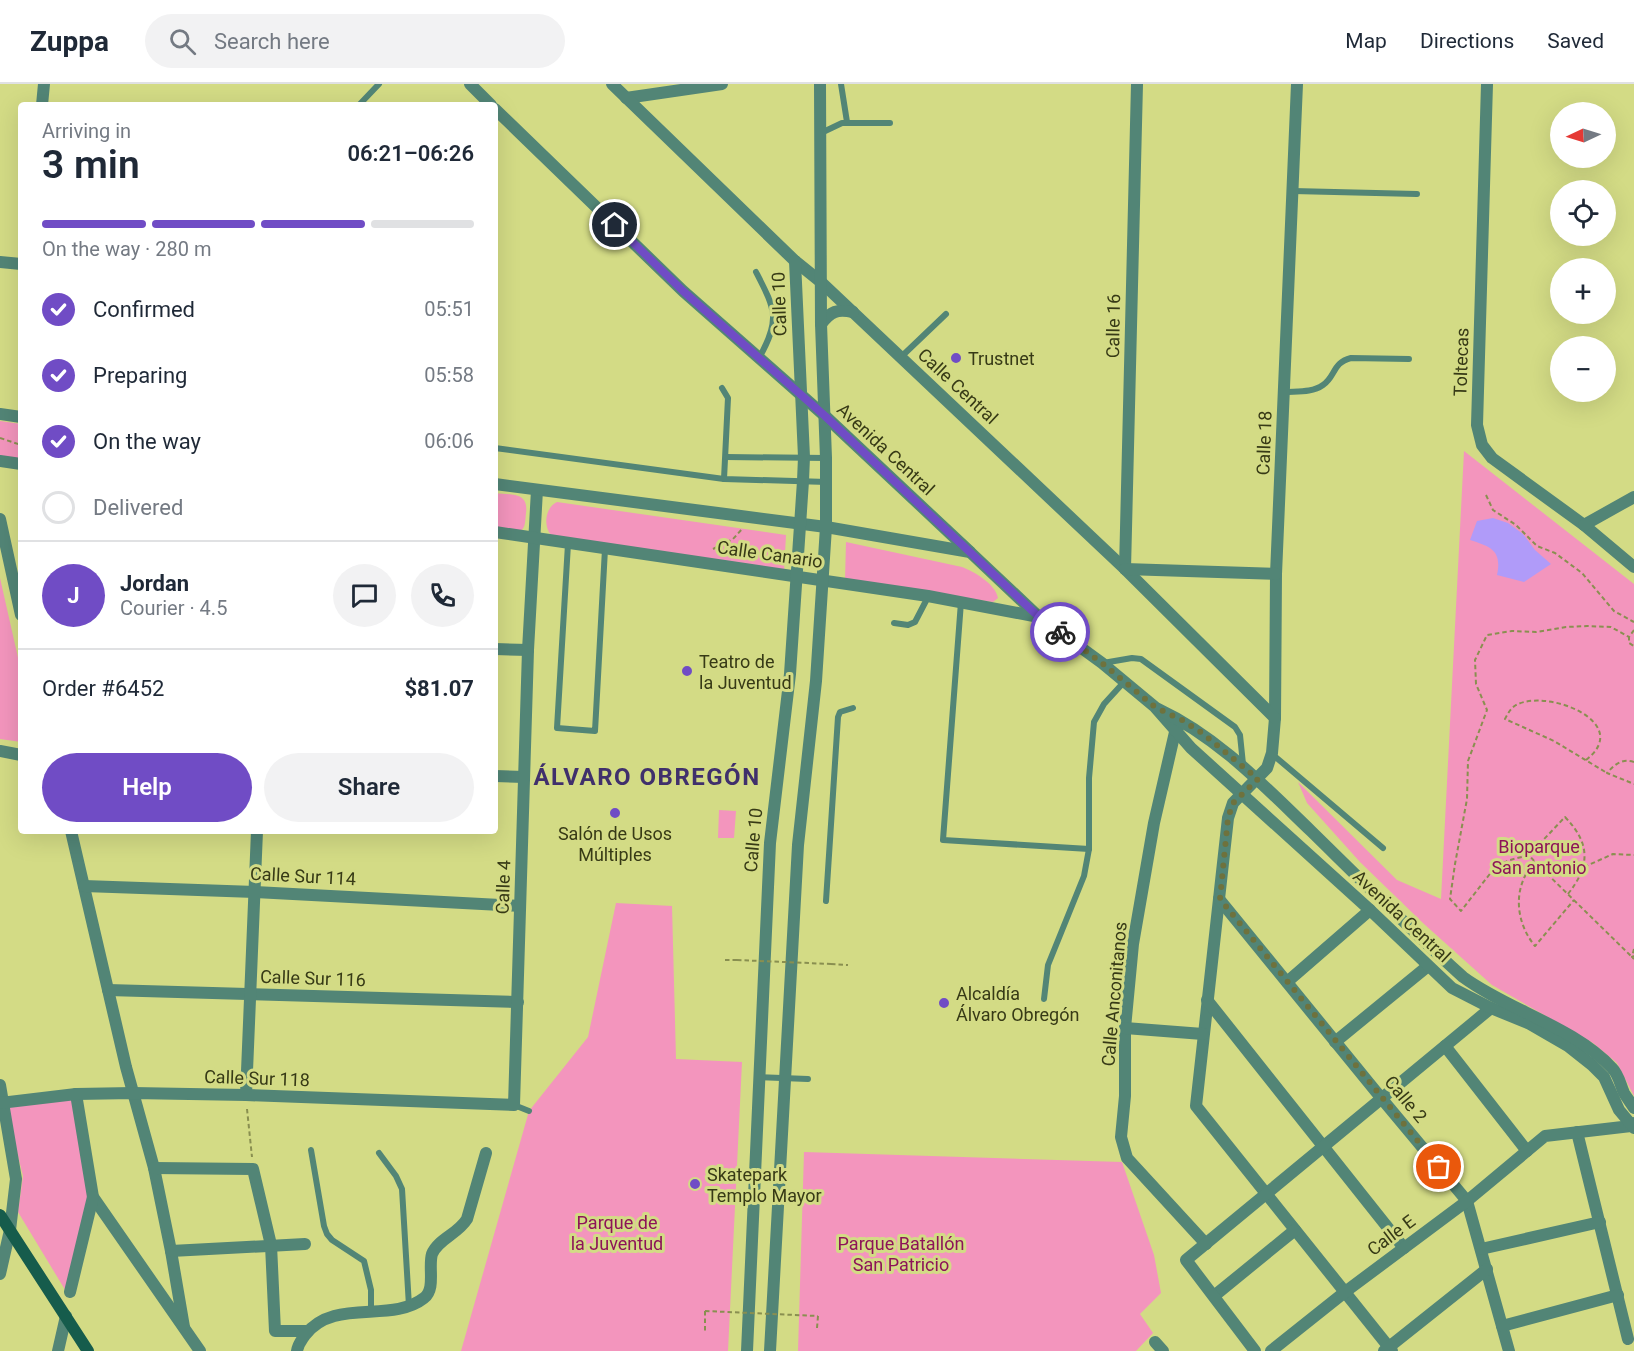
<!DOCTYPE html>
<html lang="en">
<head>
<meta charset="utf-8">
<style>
  :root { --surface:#fff; --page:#f2f2f3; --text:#1f2937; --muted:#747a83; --line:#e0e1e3; --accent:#704cc5 }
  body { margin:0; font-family:Roboto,sans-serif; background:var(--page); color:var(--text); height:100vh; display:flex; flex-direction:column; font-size:22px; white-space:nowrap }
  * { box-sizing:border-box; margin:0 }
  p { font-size:20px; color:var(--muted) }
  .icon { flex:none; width:33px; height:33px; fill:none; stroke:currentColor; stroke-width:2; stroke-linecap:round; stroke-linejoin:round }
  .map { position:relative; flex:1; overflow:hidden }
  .panel { position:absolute; left:18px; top:18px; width:480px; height:732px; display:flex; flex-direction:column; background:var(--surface); border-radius:6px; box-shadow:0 6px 24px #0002 }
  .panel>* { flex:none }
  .needle { width:39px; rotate:266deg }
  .fabs { position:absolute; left:1550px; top:18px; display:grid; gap:12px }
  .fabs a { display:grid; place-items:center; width:66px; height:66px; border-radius:50%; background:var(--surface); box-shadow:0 6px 24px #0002; font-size:30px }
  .pin { position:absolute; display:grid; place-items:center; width:51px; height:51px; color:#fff; margin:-26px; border:3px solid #fff; border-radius:50%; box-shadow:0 2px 6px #0007 }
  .courier { position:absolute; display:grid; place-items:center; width:60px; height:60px; margin:-30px; border:4px solid #704cc5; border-radius:50%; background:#fff; color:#222; box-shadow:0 2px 8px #0007 }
  .overview em { font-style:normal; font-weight:600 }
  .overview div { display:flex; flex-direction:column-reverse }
  .overview { display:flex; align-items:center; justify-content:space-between; height:102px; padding:0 24px }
  h1 { font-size:39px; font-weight:600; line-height:45px }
  .bar { display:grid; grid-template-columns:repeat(4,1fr); gap:9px 6px; align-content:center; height:72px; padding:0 24px }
  .bar i { height:8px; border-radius:4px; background:var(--line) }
  .bar .active { background:var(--accent) }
  .bar p { grid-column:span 4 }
  .line { display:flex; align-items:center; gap:15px; padding:0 24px; border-top:2px solid var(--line) }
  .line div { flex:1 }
  .round { display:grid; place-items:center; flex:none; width:63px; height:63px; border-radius:32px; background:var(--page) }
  ol { padding:0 24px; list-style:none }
  li { display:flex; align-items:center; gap:18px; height:66px }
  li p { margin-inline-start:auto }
  li .icon { padding:6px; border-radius:50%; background:var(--accent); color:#fff; stroke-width:4 }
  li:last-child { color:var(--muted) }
  li i { width:33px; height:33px; border:3px solid var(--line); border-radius:50% }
  .primary-button { display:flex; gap:12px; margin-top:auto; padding:12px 24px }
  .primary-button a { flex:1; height:69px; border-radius:36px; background:var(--accent); color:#fff; font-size:24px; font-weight:600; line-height:69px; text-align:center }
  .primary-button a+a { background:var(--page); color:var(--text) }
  header { display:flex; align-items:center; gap:36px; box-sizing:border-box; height:84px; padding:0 30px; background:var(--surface); border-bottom:2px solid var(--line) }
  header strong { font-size:28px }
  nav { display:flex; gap:33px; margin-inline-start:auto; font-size:21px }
  .search { width:420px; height:54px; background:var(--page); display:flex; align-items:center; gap:15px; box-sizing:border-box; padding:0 21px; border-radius:33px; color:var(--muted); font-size:22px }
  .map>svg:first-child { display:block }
  .green { fill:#f395bd }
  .water { fill:#b09bf9 }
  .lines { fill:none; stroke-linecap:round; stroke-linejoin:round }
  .path { stroke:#898f50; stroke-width:2; stroke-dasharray:4.5 3; stroke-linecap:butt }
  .service { stroke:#528576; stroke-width:6 }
  .minor { stroke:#528576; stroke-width:12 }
  .tertiary { stroke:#528576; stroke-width:12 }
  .secondary { stroke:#165c4c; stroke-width:12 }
  .path-bridge { stroke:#898f50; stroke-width:2; stroke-dasharray:4.5 3; stroke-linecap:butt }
  .done { stroke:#6e723d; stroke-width:6; stroke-dasharray:0 10.8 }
  .route { stroke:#704cc5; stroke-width:8 }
  .poi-dot { fill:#704cc5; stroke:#d3db85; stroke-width:2 }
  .labels { text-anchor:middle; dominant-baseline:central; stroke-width:6; stroke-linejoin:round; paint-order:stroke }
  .street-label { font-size:18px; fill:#373a16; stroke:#d3db85 }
  .poi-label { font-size:18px; fill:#373a16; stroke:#d3db85; text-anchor:start }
  .park-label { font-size:18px; fill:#8d1358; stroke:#d3db85 }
  .district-label { font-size:24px; font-weight:bold; letter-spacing:1.5px; fill:#40306c; stroke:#d3db85 }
</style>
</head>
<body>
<header>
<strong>Zuppa</strong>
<div class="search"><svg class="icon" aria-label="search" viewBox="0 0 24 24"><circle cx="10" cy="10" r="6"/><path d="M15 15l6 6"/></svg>Search here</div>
<nav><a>Map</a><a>Directions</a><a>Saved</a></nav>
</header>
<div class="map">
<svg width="1634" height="1267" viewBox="0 0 1634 1267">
  <rect width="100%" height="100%" fill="#d3db85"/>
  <g class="green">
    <path d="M0 337 21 340V376L0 373Z"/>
    <path d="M1464 367 1634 500V1012L1617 979 1593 959 1492 901 1424 840 1360 778 1307 719 1298 698 1397 796 1441 815Z"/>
    <path d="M495 409C511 411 529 408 526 429 525 436 526 442 521 447L495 445Z"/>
    <path d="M557 418 786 451 784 488 553 453C543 445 544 424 557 418Z"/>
    <path d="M846 458 962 483C975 488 995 500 998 514L993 518 845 496Z"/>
    <path d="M0 494 21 587V658L0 655Z"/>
    <path d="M719 726 736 727 734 754H718Z"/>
    <path d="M616 819 672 822 676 975 742 978 728 1267H461L529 1027 588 953Z"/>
    <path d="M74 1012 90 1112 67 1209 18 1128 23 1092 6 1024Z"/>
    <path d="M804 1068 1122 1078 1154 1171 1161 1209 1140 1230 1153 1249 1136 1267H798Z"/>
  </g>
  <path class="water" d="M1493 434 1508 439 1523 450 1535 466 1551 480 1524 498 1497 491C1502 467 1492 463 1470 456L1477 437Z"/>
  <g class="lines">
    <g class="path">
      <path d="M0 354 21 361"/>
      <path d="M1486 411 1493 426 1516 441 1537 462 1555 469 1582 489 1614 527 1634 538"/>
      <path d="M713 465 733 455 742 445"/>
      <path d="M1634 546 1629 553V559L1634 562"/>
      <path d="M1586 676C1634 639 1548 604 1516 621 1511 624 1508 629 1505 635L1554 657 1607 689"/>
      <path d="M1634 678C1622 674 1614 681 1607 689L1634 700"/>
      <path d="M1529 771 1510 776 1496 782 1461 827 1450 815 1455 780 1467 715 1468 677 1487 626 1476 600 1475 576 1487 551 1512 547 1536 548 1566 543 1587 542 1611 543 1629 553"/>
      <path d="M1535 778C1512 802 1515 838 1535 862L1574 816"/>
      <path d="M1584 783 1613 770 1634 771"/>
      <path d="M1568 810C1590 782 1591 760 1565 733L1529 771 1535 778 1634 875"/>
      <path d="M1634 865 1632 873 1634 872"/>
      <path d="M725 876H737"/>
      <path d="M831 880 848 881"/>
      <path d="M247 1025 252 1073"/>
      <path d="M705 1227V1247"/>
      <path d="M817 1244 818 1232"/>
    </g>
    <g class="service">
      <path d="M841 0 847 38"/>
      <path d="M359 21 379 0"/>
      <path d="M821 49 842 39H890"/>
      <path d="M1293 107 1417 110"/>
      <path d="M756 188C775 225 781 235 759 274"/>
      <path d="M901 273 946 230"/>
      <path d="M722 304 728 314 724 395"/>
      <path d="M1284 308C1297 307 1312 309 1323 301 1336 292 1332 279 1351 274L1409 275"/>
      <path d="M495 364 724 395 827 398"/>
      <path d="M726 373 826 374"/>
      <path d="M568 460 557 644 595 647 605 465"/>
      <path d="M961 518 943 756 1089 765"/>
      <path d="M894 539 908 541 915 538 928 513"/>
      <path d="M1103 579 1132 574 1141 575 1235 643 1240 651 1243 680"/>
      <path d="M1272 670 1383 764"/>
      <path d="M826 817 838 633 840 628 853 624"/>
      <path d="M1044 915 1048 881 1084 792 1089 765V694L1094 638 1104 620 1124 598"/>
      <path d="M758 993 808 995"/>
      <path d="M514 1021 529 1027"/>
      <path d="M311 1066 324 1142 327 1150 332 1156 364 1177 371 1206V1227"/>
      <path d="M379 1069 396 1092 402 1105 409 1222"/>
    </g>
    <g class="minor">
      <path d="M470 0 491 21"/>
      <path d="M1297 0 1276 490 1275 634 1272 669 1267 684 1233 719 1228 734 1196 1022 1392 1267"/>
      <path d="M1487 0 1477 341 1482 361 1492 374 1584 441 1634 483"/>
      <path d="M626 14 722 0"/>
      <path d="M42 21 44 0"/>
      <path d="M495 25 683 207 825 332 970 468"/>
      <path d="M0 178 21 180"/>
      <path d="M821 198 1125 485 1275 634"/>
      <path d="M0 435 21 531"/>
      <path d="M1584 441 1634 413"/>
      <path d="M1125 485 1137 0"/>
      <path d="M1125 485 1276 490"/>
      <path d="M495 565 528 566"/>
      <path d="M1179 641 1175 648 1154 739 1133 860 1125 944V1012L1121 1053 1127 1074 1206 1160"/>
      <path d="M0 667 21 671"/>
      <path d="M495 692 524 693"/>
      <path d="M71 747 126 983 154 1084 171 1167 184 1243"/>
      <path d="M84 802 255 808 520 822"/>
      <path d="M1219 815 1382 1015 1467 1117 1509 1267"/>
      <path d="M1287 898 1370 826"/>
      <path d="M108 906 518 918"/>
      <path d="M1207 916 1404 1164"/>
      <path d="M1125 944 1203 950"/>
      <path d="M1335 958 1428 882"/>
      <path d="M1445 962 1527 1067"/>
      <path d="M0 1001 16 1095 10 1146 0 1190"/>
      <path d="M76 1010 93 1113 200 1267"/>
      <path d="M246 1011 257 747"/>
      <path d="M0 1019 76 1010 133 1009 246 1011 514 1021 528 566 537 406"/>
      <path d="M1577 1048 1628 1255"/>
      <path d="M154 1084 253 1085 271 1161 275 1247H308"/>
      <path d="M1481 1165 1600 1138"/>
      <path d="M171 1167 305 1160"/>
      <path d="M70 1208 93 1113"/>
      <path d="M1214 1212 1295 1146"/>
      <path d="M1502 1242 1618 1211"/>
      <path d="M1155 1258 1163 1267"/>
      <path d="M58 1267 66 1232"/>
      <path d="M297 1267C298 1260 301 1257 305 1251 334 1213 391 1240 424 1214 436 1205 428 1183 432 1170 438 1155 458 1150 467 1135L486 1069"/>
      <path d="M1255 1267 1186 1176 1491 924"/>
      <path d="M1271 1267 1345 1208 1467 1117 1545 1052 1631 1042 1634 1039"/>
      <path d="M1384 1267 1487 1185"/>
    </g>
    <g class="tertiary">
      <path d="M612 0 795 177 821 198"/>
      <path d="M821 240C831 227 837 225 853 228"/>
      <path d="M0 330 21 333"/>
      <path d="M0 377 21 380"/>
      <path d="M495 400 826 443 970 468 1039 533 1102 579 1155 623 1191 664 1370 826 1452 904 1491 924 1530 940 1568 962 1592 981 1604 993 1619 1026 1634 1044"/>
      <path d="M495 448 928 512 1039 533"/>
      <path d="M1158 625C1218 653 1264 702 1311 747 1361 796 1411 846 1463 893 1508 926 1574 943 1612 984 1619 991 1620 1000 1624 1009 1627 1014 1631 1019 1634 1024"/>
      <path d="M747 1267 770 759 790 590 803 397 804 373 795 177"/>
      <path d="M770 1267 798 761 816 597 826 443V374L821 240 820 0"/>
    </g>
    <path class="secondary" d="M0 1131 88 1267"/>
    <g class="path-bridge">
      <path d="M737 876 831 880"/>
      <path d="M705 1227 818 1232"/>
    </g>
  </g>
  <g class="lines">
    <path class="done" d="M1060 548 1102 579 1155 623 1182 636 1202 649 1258 695 1233 719 1228 734 1220 815 1439 1083"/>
    <path class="route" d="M615 141 683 207 825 332 1039 533 1060 548"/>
  </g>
  <g class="poi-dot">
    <circle cx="956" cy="274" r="6"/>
    <circle cx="687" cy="587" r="6"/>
    <circle cx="615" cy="729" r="6"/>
    <circle cx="944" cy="919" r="6"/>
    <circle cx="695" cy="1100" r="6"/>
  </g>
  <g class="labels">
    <g class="street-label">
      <text transform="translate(779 220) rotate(-92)">Calle 10</text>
      <text transform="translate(1113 242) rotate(-89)">Calle 16</text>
      <text transform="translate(1461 278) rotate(-88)">Toltecas</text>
      <text transform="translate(958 302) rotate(43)">Calle Central</text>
      <text transform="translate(1264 359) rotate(-88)">Calle 18</text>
      <text transform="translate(886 365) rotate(43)">Avenida Central</text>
      <text transform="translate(770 470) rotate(8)">Calle Canario</text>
      <text transform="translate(753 756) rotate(-85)">Calle 10</text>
      <text transform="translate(303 792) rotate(3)">Calle Sur 114</text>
      <text transform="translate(503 803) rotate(-88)">Calle 4</text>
      <text transform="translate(1402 832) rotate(43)">Avenida Central</text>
      <text transform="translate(313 894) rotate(2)">Calle Sur 116</text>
      <text transform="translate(1114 910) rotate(-85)">Calle Anconitanos</text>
      <text transform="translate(257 994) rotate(2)">Calle Sur 118</text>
      <text transform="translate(1406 1015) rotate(50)">Calle 2</text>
      <text transform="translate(1391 1151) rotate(-37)">Calle E</text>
    </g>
    <g class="poi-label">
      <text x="968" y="274">Trustnet</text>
      <text x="699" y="577">Teatro de<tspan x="699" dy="21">la Juventud</tspan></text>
      <text x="615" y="749" text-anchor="middle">Salón de Usos<tspan x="615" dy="21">Múltiples</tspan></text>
      <text x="956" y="909">Alcaldía<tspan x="956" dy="21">Álvaro Obregón</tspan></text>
      <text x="707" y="1090">Skatepark<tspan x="707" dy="21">Templo Mayor</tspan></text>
    </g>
    <g class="park-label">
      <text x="1539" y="762">Bioparque<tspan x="1539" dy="21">San antonio</tspan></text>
      <text x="617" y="1138">Parque de<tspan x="617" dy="21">la Juventud</tspan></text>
      <text x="901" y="1159">Parque Batallón<tspan x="901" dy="21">San Patricio</tspan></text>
    </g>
    <g class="district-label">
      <text x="647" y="693">ÁLVARO OBREGÓN</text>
    </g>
  </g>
</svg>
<div class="fabs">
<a><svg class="needle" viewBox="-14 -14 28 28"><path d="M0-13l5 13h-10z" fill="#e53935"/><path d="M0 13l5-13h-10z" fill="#747a83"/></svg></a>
<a><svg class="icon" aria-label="locate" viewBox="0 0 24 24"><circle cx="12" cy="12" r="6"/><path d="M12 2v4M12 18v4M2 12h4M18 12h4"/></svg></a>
<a>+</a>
<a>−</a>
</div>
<div class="pin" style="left:1439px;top:1083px;background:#ea580c"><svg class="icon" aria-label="bag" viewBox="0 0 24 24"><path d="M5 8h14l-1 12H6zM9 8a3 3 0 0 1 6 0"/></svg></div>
<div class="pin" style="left:615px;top:141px;background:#1f2937"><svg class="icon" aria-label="home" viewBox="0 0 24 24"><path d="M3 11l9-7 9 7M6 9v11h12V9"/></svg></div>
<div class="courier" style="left:1060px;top:548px"><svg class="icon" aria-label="bike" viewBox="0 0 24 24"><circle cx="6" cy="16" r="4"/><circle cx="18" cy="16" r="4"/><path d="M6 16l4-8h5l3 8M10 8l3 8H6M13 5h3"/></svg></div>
<section class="panel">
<div class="overview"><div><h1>3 min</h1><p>Arriving in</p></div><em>06:21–06:26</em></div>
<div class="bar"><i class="active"></i><i class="active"></i><i class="active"></i><i></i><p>On the way · 280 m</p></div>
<ol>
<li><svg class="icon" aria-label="check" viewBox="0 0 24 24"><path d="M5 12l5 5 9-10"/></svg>Confirmed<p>05:51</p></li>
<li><svg class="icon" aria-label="check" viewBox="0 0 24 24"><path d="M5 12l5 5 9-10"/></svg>Preparing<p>05:58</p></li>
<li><svg class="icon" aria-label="check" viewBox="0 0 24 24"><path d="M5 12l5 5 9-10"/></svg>On the way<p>06:06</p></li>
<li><i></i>Delivered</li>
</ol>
<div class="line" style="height:108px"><b class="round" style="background:var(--accent);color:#fff">J</b><div><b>Jordan</b><p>Courier · 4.5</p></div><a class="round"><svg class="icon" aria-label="chat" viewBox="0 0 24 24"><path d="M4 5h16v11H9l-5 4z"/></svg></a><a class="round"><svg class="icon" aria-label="phone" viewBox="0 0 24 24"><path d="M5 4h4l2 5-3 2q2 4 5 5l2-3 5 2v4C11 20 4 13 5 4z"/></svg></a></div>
<div class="line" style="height:78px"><div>Order #6452</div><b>$81.07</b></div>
<div class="primary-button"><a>Help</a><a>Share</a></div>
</section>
</div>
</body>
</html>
